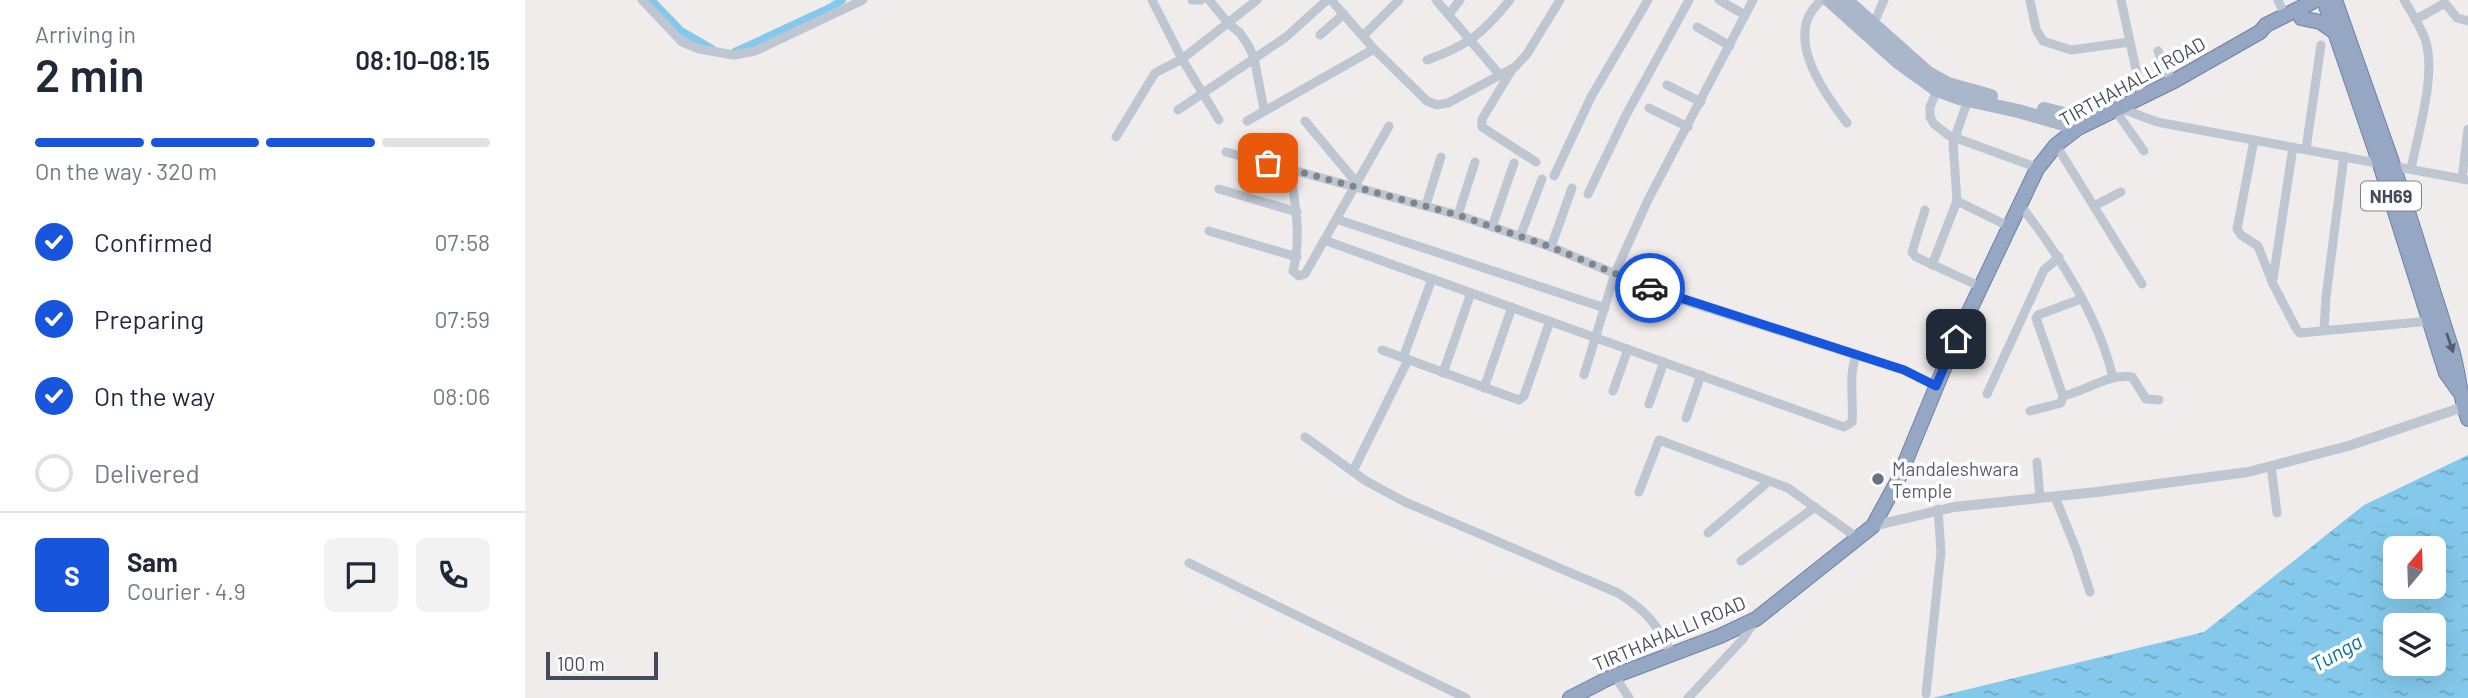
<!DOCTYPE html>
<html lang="en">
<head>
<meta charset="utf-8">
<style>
  :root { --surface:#fff; --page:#f2f2f3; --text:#1f2937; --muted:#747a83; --line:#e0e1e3; --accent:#1755dc }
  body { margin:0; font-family:Barlow,sans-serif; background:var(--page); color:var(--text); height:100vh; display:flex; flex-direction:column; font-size:26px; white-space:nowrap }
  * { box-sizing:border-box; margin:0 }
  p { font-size:23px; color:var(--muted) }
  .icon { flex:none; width:38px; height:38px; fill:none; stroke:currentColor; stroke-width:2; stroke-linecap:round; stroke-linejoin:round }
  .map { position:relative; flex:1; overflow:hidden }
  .sheet { display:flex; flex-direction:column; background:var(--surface); width:525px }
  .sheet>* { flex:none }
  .needle { width:46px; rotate:19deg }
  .buttons { position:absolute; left:1858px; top:536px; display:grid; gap:14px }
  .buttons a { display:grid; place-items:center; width:63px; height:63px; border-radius:10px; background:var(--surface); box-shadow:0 7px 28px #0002; font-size:35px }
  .scale { position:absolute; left:21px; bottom:18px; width:112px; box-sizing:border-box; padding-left:7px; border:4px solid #444c59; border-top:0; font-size:19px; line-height:24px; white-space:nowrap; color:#444c59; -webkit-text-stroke:5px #fff; paint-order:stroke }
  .pin { position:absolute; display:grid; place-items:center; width:60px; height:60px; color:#fff; margin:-30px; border-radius:14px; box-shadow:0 4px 10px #0006 }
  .courier { position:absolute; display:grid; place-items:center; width:70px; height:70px; margin:-35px; border:5px solid #1755dc; border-radius:50%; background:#fff; color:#222; box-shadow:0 2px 9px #0007 }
  .overview em { font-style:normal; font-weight:600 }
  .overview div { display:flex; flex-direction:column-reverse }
  .overview { display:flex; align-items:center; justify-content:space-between; height:119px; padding:0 35px }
  h1 { font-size:46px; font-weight:600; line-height:52px }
  .bar { display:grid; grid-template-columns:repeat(4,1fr); gap:10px 7px; align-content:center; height:84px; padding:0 35px }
  .bar i { height:9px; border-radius:5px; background:var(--line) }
  .bar .active { background:var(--accent) }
  .bar p { grid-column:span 4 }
  .line { display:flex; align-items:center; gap:18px; padding:0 35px; border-top:2px solid var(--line) }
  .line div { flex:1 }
  .round { display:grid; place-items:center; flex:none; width:74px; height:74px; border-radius:10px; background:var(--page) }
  ol { padding:0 35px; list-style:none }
  li { display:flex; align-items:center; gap:21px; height:77px }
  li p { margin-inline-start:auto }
  li .icon { padding:7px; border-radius:50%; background:var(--accent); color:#fff; stroke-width:4 }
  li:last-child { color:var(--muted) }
  li i { width:38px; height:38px; border:4px solid var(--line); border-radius:50% }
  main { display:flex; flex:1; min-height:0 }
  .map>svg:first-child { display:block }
  .water { fill:url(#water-ripples); fill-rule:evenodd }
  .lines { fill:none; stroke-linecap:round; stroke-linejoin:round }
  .canal { stroke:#84c9eb; stroke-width:8 }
  .trunk-casing { stroke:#6d82a7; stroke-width:16 }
  .minor { stroke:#bec6d1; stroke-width:9 }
  .tertiary { stroke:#bec6d1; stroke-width:10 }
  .primary { stroke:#aab7cb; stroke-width:14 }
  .trunk { stroke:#96a7c4; stroke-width:14 }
  .oneway { fill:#545e6e }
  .done { stroke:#80848c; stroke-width:7; stroke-dasharray:0 12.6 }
  .route { stroke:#1755dc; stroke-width:9 }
  .worship-dot { fill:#6b7280; stroke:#fff; stroke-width:2.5 }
  .labels { text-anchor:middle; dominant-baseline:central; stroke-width:7; stroke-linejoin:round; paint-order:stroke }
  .shield { fill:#fff; stroke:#7c828b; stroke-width:2 }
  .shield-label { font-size:18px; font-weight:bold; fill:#444c59 }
  .street-label { font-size:19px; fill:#444c59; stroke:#fff }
  .worship-label { font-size:19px; fill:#5b616d; stroke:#fff; text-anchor:start }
  .water-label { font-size:21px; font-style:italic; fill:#0b71a5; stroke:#fff }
</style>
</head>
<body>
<main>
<section class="sheet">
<div class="overview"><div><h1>2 min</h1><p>Arriving in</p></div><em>08:10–08:15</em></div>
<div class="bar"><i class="active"></i><i class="active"></i><i class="active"></i><i></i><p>On the way · 320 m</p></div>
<ol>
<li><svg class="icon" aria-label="check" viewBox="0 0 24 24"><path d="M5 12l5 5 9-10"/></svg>Confirmed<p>07:58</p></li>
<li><svg class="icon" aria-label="check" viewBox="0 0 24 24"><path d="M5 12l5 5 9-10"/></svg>Preparing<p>07:59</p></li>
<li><svg class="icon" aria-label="check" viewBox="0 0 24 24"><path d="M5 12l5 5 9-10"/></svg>On the way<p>08:06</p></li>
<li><i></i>Delivered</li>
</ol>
<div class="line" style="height:126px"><b class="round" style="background:var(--accent);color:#fff">S</b><div><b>Sam</b><p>Courier · 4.9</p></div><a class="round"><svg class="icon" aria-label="chat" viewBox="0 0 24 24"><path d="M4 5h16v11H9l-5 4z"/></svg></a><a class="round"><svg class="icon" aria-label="phone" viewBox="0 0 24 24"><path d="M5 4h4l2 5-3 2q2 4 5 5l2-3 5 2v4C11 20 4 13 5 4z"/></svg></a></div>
</section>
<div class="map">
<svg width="1943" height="698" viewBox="0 0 1943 698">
  <defs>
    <pattern id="water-ripples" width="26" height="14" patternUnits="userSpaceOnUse" patternTransform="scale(1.75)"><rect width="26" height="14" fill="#84c9eb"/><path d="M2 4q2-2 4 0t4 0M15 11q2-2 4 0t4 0" fill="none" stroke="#6ea5c1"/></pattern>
  </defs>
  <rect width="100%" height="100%" fill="#efeceb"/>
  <path class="water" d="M1943 455V698H1407L1679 632 1839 505ZM1871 548H1909V586H1871ZM1871 625H1909V663H1871Z"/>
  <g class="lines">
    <g class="canal">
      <path d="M126 0 156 31 187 49"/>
      <path d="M210 52 305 8 317 0"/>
    </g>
    <g class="trunk-casing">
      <g id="trunk">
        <path d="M1799 0 1855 164 1921 373 1933 390"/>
        <path d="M1810 0 1868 165 1926 347C1934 371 1934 395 1943 419"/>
        <path d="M1776 18 1795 22 1811 33"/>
        <path d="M1045 698 1084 678 1195 636 1231 619 1348 526 1372 482 1431 339 1512 169 1531 145 1553 128 1649 81 1735 32 1741 25 1791 0"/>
      </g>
    </g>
    <g class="minor">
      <path d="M117 0 157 42 174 49 209 55 230 51 338 0"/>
      <path d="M627 0 657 59 694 120"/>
      <path d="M667 0H676"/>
      <path d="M684 0 703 23 715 33 723 45 729 58 739 109"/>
      <path d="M806 0 849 49 902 101 912 105 923 103 990 67 1002 54 1035 0"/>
      <path d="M911 0 974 74"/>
      <path d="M1194 0 1220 15"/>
      <path d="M1297 0C1256 33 1298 92 1322 123"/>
      <path d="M1505 0 1511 29 1518 41 1546 50 1605 42"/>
      <path d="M1596 0 1617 97"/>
      <path d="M1753 0 1760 16"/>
      <path d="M1879 0C1886 12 1895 25 1900 39 1912 73 1893 133 1886 169"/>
      <path d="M924 14 935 0"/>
      <path d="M1890 20 1920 3 1932 18 1943 21"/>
      <path d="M1348 25 1359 0"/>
      <path d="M1172 27 1205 46"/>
      <path d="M795 35 819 14"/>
      <path d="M838 36 874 0"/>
      <path d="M1633 51 1642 73 1649 81"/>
      <path d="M902 60C944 45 957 34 985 0"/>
      <path d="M988 68 957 119V127L1011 162"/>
      <path d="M1142 85 1176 102"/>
      <path d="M1412 90 1405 107V117L1409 124 1423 135 1513 168"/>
      <path d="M1124 108 1163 127"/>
      <path d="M1595 108 1632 122 1943 180"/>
      <path d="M653 110 761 37 802 0"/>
      <path d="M1590 110 1619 151"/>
      <path d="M722 121 849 49"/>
      <path d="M780 121 831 182"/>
      <path d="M591 137 630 73 657 59 732 0"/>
      <path d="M1729 140 1712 229 1716 235 1733 246 1748 284 1772 330 1775 333 1905 321"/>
      <path d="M1531 145 1617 284"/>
      <path d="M1781 149 1796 45"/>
      <path d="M701 152 933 215 1026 247 1141 295 1379 370 1411 386"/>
      <path d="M765 169C770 203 777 236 768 271L774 276 780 274 864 126"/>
      <path d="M1029 176 1066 97 1123 0"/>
      <path d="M1937 179 1943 129"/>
      <path d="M694 189 772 212"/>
      <path d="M1063 194 1100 117 1164 0"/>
      <path d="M1432 201 1485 227"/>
      <path d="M901 205 916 157"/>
      <path d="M1496 206C1534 255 1574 317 1588 378"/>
      <path d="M1569 206 1596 192"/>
      <path d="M1400 210 1387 252 1391 257 1456 287"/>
      <path d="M933 215 950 162"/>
      <path d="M811 219 1080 308"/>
      <path d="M967 227 989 163"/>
      <path d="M684 231 772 257"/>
      <path d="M995 237 1017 179"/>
      <path d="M799 240 1319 427 1327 422C1329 400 1323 377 1331 356"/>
      <path d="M1026 247 1047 188"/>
      <path d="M1407 265 1432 201 1428 143 1443 100"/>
      <path d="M1748 279 1768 147"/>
      <path d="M1799 330 1801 297 1819 156"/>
      <path d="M857 350 994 400 999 396 1025 321"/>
      <path d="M878 358 907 279"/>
      <path d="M918 373 946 293"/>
      <path d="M1059 375 1090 273 1123 200 1228 0"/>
      <path d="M959 388 987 307"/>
      <path d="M1088 391 1103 349"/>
      <path d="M1462 394 1519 270 1534 257"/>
      <path d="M1538 396 1511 318 1513 315 1556 299"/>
      <path d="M1124 404 1139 362"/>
      <path d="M1505 411 1536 403 1538 396C1561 391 1584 373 1607 377L1621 399 1634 400"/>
      <path d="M1161 418 1176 375"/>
      <path d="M780 437 841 481 880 502 1093 593C1123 612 1131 623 1147 654"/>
      <path d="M1512 462 1515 498"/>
      <path d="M1746 466 1752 513"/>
      <path d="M828 471 883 360"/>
      <path d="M1114 492 1134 440 1263 488 1334 539"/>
      <path d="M1530 497 1551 549 1565 592"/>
      <path d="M1183 533 1244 481"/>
      <path d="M1216 561 1290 507"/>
      <path d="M664 563 941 698"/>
      <path d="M1090 676 1104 698"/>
      <path d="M1401 694 1416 552 1413 509"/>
      <path d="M1163 698 1218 639 1230 620"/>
    </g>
    <path class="tertiary" d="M1348 526 1429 507 1572 492 1723 472 1823 446 1938 407"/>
    <g class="primary">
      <path d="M1304 0 1373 62 1412 90 1434 98 1493 111 1553 128"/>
      <path d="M1321 0 1403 73 1423 84 1466 96"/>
      <path d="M1519 109 1566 121"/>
    </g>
    <use href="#trunk" class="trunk"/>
  </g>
  <defs><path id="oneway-solid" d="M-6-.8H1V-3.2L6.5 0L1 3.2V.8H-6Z" transform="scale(1.75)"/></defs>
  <use class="oneway" href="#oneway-solid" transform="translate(1925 343) rotate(71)"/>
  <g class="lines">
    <path class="done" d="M743 163 933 215 1026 247 1125 288"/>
    <path class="route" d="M1125 288 1379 370 1411 386 1431 339"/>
  </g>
  <circle class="worship-dot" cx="1353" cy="479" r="7"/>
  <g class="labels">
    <rect class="shield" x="1836" y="181.5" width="60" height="29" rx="5"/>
    <g class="shield-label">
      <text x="1866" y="196">NH69</text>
    </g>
    <g class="street-label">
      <text transform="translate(1607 81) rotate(-29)">TIRTHAHALLI ROAD</text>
      <text transform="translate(1144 633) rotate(-23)">TIRTHAHALLI ROAD</text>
    </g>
    <g class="worship-label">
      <text x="1367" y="468">Mandaleshwara<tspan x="1367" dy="22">Temple</tspan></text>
    </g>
    <g class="water-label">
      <text transform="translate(1811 652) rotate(-29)">Tunga</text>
    </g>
  </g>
</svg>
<div class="buttons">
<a><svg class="needle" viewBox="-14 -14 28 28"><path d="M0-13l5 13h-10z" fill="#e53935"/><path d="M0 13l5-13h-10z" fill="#747a83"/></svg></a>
<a><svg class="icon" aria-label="layers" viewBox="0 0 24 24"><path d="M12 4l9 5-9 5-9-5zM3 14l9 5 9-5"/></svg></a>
</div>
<div class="scale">100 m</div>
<div class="pin" style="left:743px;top:163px;background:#ea580c"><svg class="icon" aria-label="bag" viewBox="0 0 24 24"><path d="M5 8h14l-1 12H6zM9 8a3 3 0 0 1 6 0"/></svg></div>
<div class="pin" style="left:1431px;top:339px;background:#1f2937"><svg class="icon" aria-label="home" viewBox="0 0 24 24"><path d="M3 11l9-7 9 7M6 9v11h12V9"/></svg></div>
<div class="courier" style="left:1125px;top:288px"><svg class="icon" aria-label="car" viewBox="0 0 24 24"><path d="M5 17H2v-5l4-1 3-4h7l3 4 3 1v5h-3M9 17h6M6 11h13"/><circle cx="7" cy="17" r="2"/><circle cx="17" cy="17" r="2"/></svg></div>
</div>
</main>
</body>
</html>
